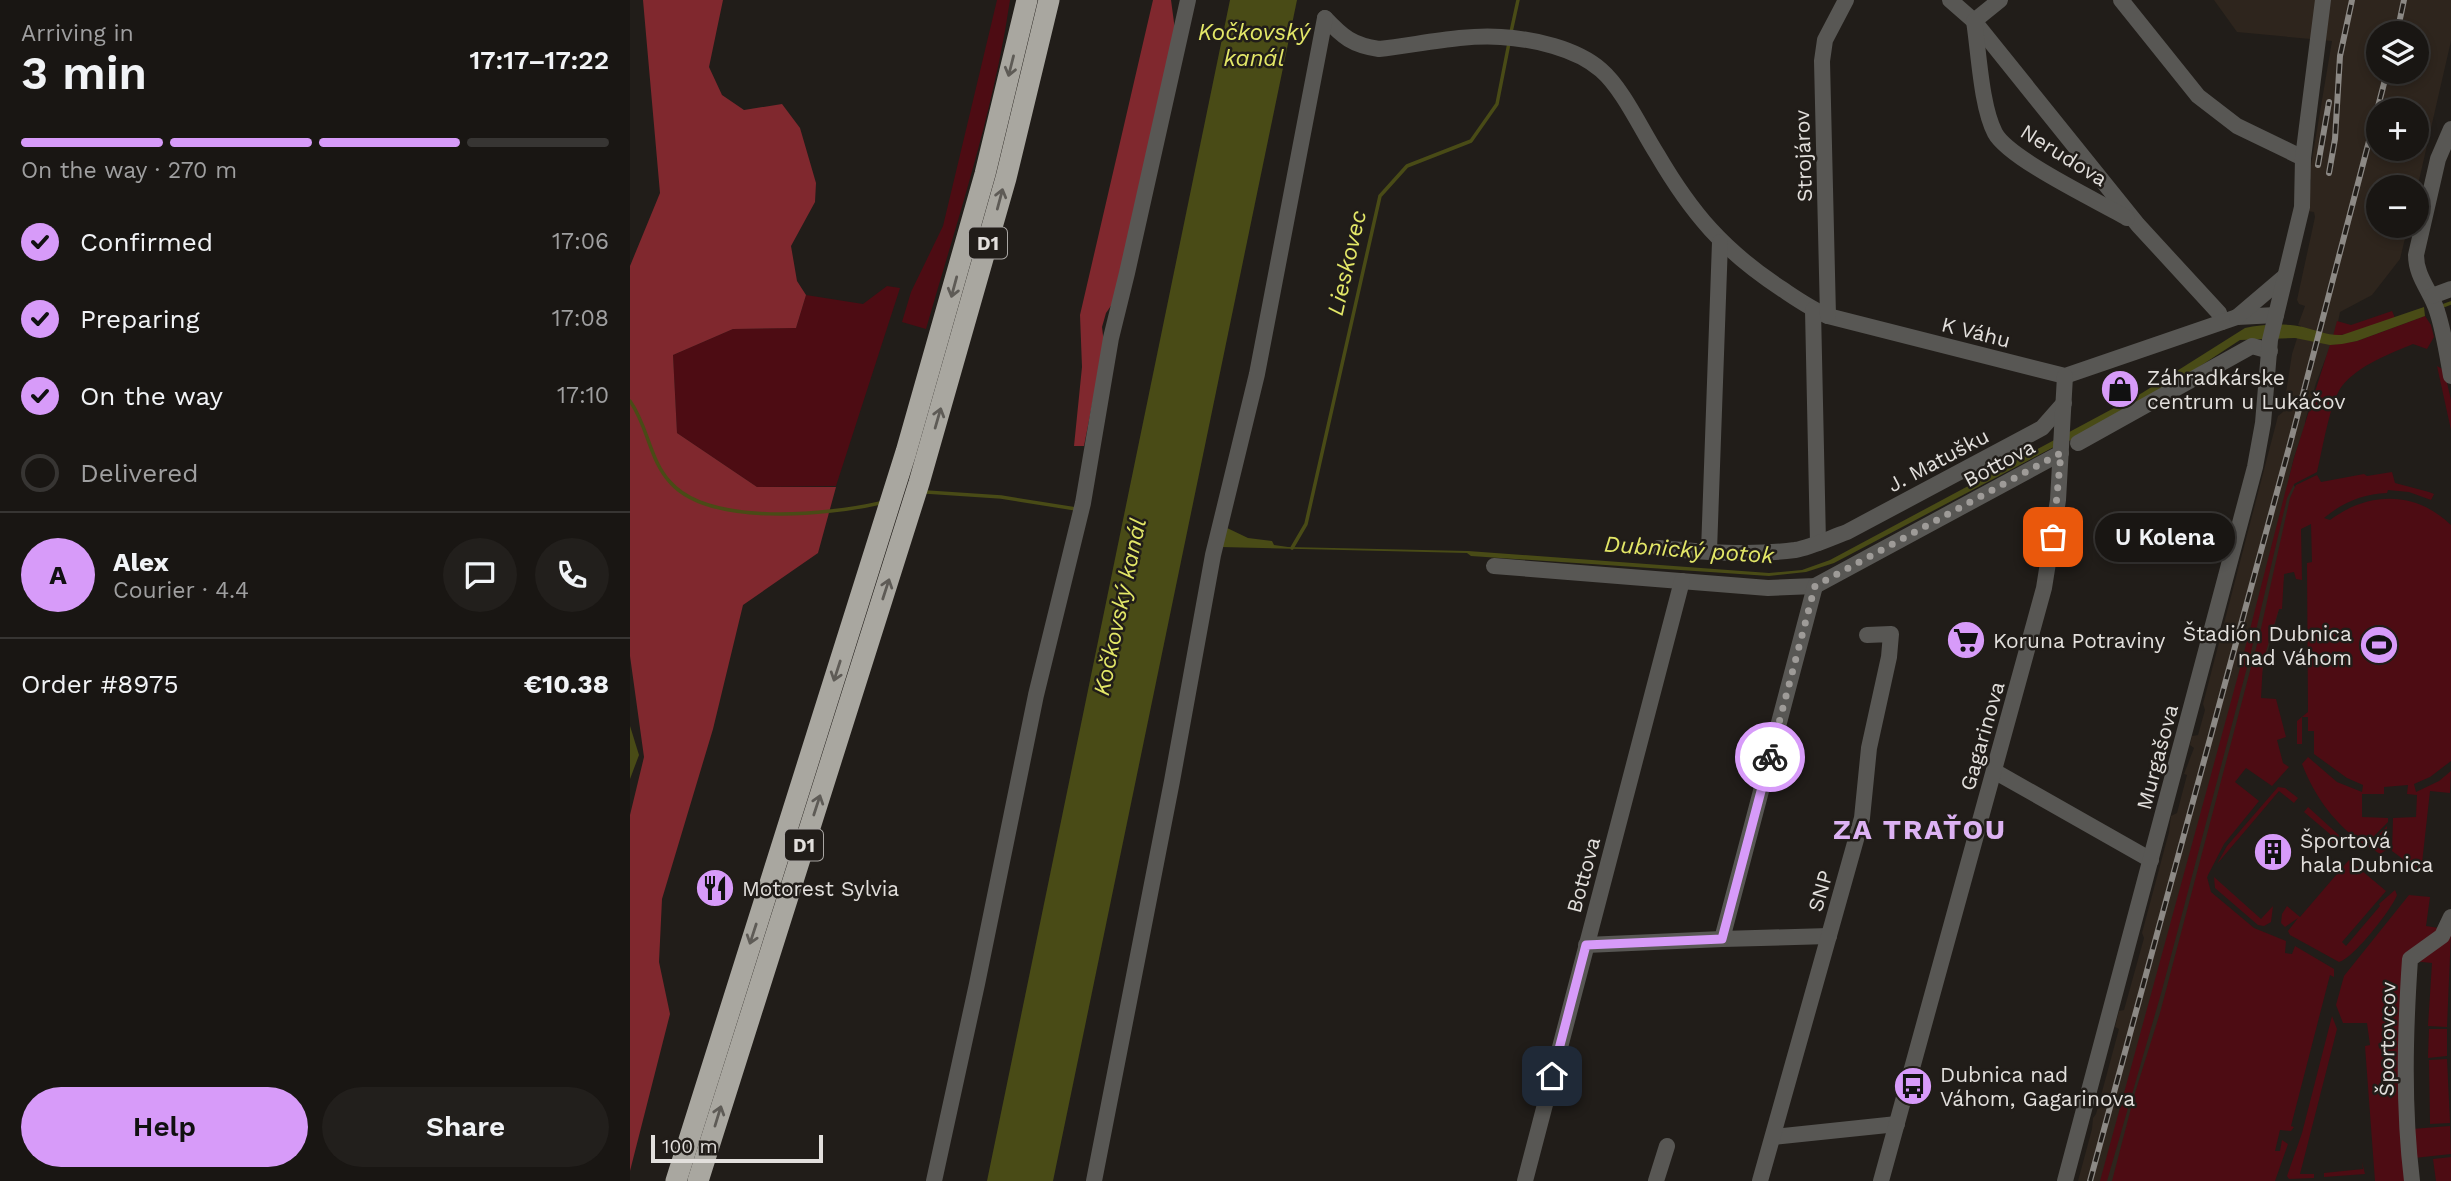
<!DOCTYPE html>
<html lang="en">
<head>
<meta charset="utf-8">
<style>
  :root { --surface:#191613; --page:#221f1c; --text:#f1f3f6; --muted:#9f9fa0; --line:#373533; --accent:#d79bf9 }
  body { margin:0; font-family:"Work Sans",sans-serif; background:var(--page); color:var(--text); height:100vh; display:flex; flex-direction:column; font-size:26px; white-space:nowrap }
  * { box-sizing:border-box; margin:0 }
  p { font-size:23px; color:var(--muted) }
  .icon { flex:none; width:38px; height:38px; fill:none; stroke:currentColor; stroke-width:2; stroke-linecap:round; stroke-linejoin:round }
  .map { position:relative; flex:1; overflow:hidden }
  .drawer { display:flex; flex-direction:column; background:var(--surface); width:630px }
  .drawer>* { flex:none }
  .controls { position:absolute; left:1736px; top:21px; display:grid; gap:14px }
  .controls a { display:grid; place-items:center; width:63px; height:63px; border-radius:50%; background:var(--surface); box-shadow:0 4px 10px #0003,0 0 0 2px var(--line); font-size:35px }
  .scale { position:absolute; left:21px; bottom:18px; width:172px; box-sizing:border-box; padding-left:7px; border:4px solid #e2dfdc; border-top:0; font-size:19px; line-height:24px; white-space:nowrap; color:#e2dfdc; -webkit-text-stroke:5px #211d19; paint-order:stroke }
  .pin { position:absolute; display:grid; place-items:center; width:60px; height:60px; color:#fff; margin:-30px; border-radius:14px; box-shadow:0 4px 10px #0006 }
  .courier { position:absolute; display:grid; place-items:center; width:70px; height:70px; margin:-35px; border:5px solid #d79bf9; border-radius:50%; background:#fff; color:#222; box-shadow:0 2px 9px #0007 }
  .bubble { position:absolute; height:49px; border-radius:24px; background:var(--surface); box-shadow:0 4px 10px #0003,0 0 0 2px var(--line); font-size:23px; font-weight:600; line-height:49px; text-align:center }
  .summary em { font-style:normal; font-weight:600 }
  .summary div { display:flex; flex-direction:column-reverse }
  .summary { display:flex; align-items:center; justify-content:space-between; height:119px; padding:0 21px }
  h1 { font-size:46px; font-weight:600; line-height:52px }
  .bar { display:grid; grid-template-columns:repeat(4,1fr); gap:10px 7px; align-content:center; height:84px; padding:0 21px }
  .bar i { height:9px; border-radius:5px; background:var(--line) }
  .bar .current { background:var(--accent) }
  .bar p { grid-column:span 4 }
  .line { display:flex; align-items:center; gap:18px; padding:0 21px; border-top:2px solid var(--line) }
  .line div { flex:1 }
  .round { display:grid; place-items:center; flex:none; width:74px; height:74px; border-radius:37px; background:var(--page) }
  ol { padding:0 21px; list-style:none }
  li { display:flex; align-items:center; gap:21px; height:77px }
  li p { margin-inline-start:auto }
  li .icon { padding:7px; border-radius:50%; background:var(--accent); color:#111; stroke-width:4 }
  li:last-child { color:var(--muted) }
  li i { width:38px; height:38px; border:4px solid var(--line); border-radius:50% }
  .primary-button { display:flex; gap:14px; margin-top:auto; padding:14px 21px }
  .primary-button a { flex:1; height:80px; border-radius:42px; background:var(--accent); color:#111; font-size:28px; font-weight:600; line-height:80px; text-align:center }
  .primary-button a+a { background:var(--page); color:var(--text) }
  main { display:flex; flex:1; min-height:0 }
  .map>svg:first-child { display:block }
  .built { fill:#2e251d; fill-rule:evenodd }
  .green { fill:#4d0c13 }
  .forest { fill:#80282e }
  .water { fill:#494b16 }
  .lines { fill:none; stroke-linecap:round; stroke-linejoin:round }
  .stream { stroke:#494b16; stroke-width:3.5 }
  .minor { stroke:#585754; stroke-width:16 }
  .highway { stroke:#a9a7a0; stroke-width:21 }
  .rail-casing { stroke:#8c8985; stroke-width:6 }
  .rail { stroke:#211d19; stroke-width:3.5; stroke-dasharray:10; stroke-linecap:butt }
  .oneway { stroke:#5e5b56 }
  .done { stroke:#9e9b98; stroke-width:7; stroke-dasharray:0 12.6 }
  .route { stroke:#d79bf9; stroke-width:9 }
  .labels { text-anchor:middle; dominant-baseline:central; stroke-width:5; stroke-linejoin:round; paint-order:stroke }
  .shield { fill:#211d19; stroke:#a8a5a2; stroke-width:2 }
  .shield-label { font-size:19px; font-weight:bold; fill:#e2dfdc }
  .street-label { font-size:21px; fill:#e2dfdc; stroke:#211d19 }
  .poi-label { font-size:21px; fill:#e2dfdc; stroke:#211d19; text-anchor:start }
  .water-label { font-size:23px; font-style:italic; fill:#e3e767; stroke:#211d19 }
  .district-label { font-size:28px; font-weight:bold; letter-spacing:2px; fill:#dcb2f3; stroke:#211d19 }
</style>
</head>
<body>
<main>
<section class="drawer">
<div class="summary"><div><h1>3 min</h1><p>Arriving in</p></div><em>17:17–17:22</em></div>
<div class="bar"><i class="current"></i><i class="current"></i><i class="current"></i><i></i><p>On the way · 270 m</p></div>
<ol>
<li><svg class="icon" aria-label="check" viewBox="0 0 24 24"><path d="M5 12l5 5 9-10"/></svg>Confirmed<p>17:06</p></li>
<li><svg class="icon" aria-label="check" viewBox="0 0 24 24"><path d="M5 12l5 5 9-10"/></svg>Preparing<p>17:08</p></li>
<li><svg class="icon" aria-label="check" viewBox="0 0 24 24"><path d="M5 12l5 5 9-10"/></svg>On the way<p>17:10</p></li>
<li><i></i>Delivered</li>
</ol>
<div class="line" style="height:126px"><b class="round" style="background:var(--accent);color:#111">A</b><div><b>Alex</b><p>Courier · 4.4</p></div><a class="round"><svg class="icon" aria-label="chat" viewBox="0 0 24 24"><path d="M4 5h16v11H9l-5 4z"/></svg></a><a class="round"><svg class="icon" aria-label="phone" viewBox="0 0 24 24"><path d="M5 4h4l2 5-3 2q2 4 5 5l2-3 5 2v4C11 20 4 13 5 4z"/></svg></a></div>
<div class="line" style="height:91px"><div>Order #8975</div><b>€10.38</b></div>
<div class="primary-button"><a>Help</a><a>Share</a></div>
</section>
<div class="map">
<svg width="1821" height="1181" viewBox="0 0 1821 1181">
  <rect width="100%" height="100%" fill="#211d19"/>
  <path class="built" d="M1584 0H1821V41L1787 189 1748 187V226H1778L1770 259 1742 295 1710 312 1706 332 1686 383 1675 422V426L1664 458 1659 478 1667 490 1649 609 1496 1181H1448L1462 1129 1463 1118 1466 1114 1489 1029 1485 1027 1489 1011 1494 1010 1514 938 1512 933 1539 832 1541 816 1547 813 1557 775 1554 774 1564 748 1560 745 1562 736 1568 735 1575 710 1573 704 1648 416 1653 412 1662 354 1671 326 1668 325 1675 306 1669 304 1667 300 1685 217 1684 212 1677 211 1681 180 1679 177 1702 41 1607 32ZM1748 33H1787V72H1748ZM1748 110H1787V149H1748Z"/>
  <g class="green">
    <path d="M367 0H380C364 111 327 221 296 329L272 322 281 292 313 226Z"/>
    <path d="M257 286 270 288 206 486 127 487 47 433 43 355 103 329 166 328 176 295 233 304Z"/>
    <path d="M1762 311 1765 318 1718 334 1703 336 1707 321 1721 325Z"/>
    <path d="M1795 316 1801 325 1804 337 1797 349 1783 344C1759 354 1729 365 1712 386 1700 401 1692 452 1687 472L1664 484 1657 498 1620 656 1532 990 1477 1181H1470L1609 672 1664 458 1697 354 1700 345 1727 341Z"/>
    <path d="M1807 366 1814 370 1821 400V430Z"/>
    <path d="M1762 472 1765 483 1799 492 1804 494 1801 500 1779 492 1758 490 1757 493C1733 494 1713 502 1694 518L1700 520C1739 491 1786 491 1821 525V761L1800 777 1784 784 1786 792 1809 781 1821 771 1820 793 1800 791 1791 872 1762 851 1763 818 1786 817 1787 795 1777 794 1778 785 1754 787V794H1732V817L1758 818V822L1735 845C1705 824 1686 799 1672 764L1678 757 1707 782 1732 792 1733 785 1717 778 1684 754V731H1678V717H1672V744H1667V721L1678 712 1677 563 1682 562 1681 524 1671 529 1672 580 1666 579 1664 572 1654 574 1652 609H1649L1633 661 1631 698 1646 699 1656 737 1647 740 1653 763 1659 767 1642 786 1616 768 1605 782 1629 801 1594 844 1577 877 1581 892 1624 928 1656 941 1655 953 1662 954 1665 946 1704 969V977L1700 975 1661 1126 1664 1127 1661 1131 1650 1130 1645 1151H1650L1652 1140 1658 1144 1645 1181H1482L1505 1093 1530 1013 1630 633 1660 498 1666 485 1687 475 1691 482 1734 474 1737 476Z"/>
    <path d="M1648 787 1655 788 1668 798 1664 803 1649 791 1587 864 1597 846Z"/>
    <path d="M1678 807 1712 838 1707 846 1700 840V834L1674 812Z"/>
    <path d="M1757 826 1756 850 1750 854 1738 846Z"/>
    <path d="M1719 860 1756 891 1712 942 1716 946 1750 906 1749 904 1765 890 1767 895C1762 909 1723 959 1709 962L1660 935 1658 931 1668 918 1655 927 1651 923 1652 914 1657 906 1670 917Z"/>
    <path d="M1584 877 1631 919 1643 906 1641 922 1634 926 1628 925 1585 888Z"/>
    <path d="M1779 895 1800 897 1796 926 1815 929 1779 954 1773 955 1777 1181H1745L1735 1046 1740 1045 1737 1023H1713L1706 1005 1714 976Z"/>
    <path d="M1821 931 1817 1027 1798 1026 1802 963 1783 961Z"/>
    <path d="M1702 1016 1707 1029 1670 1174H1684V1178L1659 1179 1657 1176 1672 1133Z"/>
    <path d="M1799 1029H1817V1056L1798 1058Z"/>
    <path d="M1817 1059 1820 1123 1800 1124 1799 1060Z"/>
    <path d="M1820 1126 1821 1154 1784 1158 1782 1129Z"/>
    <path d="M1821 1157V1181H1806L1803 1159Z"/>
    <path d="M1732 1162 1735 1174 1694 1177V1173L1733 1169Z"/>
  </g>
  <g class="forest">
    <path d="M13 0H93L79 67 92 95 114 110 152 104 170 128 186 183 185 202 161 246 167 281 176 295 166 328 103 329 43 355 47 433 127 487H206L188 553 113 605 83 729 32 899 29 962 40 1014 0 1171V815L14 757 0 656V266L30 193Z"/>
    <path d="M523 0H541L545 30 487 297 476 313 472 327 474 344 454 446H444L452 367 450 315Z"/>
  </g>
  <g class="water">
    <path d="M600 0H667L423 1181H357Z"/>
    <path d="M1794 307 1795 316 1727 341 1712 344 1700 345 1665 338 1610 340 1523 397 1441 440 1422 448 1204 563 1176 572 1139 576 841 556 837 553 591 547 595 527 618 538 642 541 644 545 658 547 838 551 1139 573 1172 570 1200 560 1512 393 1615 328C1632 324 1655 323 1673 327 1686 330 1698 336 1712 335Z"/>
    <path d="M0 726 9 755 0 779Z"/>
  </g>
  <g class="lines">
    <g class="stream">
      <path d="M881 32 888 0"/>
      <path d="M1810 307 1821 303"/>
      <path d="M0 401C18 426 19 459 40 482 79 527 198 515 250 503"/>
      <path d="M296 492 371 497 446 509"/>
      <path d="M662 548 676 524 750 196 777 166 841 141 867 104 879 43"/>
    </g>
    <g class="minor">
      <path d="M1320 0 1344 21 1508 225 1589 313 1592 322"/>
      <path d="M1370 0 1344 21C1349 53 1351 106 1365 133 1379 159 1468 201 1497 218"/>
      <path d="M1491 0 1568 96 1607 126 1673 158"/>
      <path d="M695 18C713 37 722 45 749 49 787 45 833 34 871 37 903 39 946 48 971 70 993 89 1011 129 1027 154 1062 214 1094 251 1152 289 1167 299 1181 309 1198 316L1435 376 1607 317 1646 315"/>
      <path d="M1821 129 1808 159 1786 255C1786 277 1801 291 1807 311 1814 332 1817 354 1821 376"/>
      <path d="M1802 296 1821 289"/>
      <path d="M1183 310 1188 543"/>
      <path d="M1198 316 1192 61 1195 40 1216 0"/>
      <path d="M1607 317 1654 277"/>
      <path d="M1448 443 1622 346 1640 351"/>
      <path d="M1029 548C1073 552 1120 556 1165 550 1182 547 1200 538 1217 532L1412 428 1434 403"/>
      <path d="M1079 551 1090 242"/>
      <path d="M864 566 1138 588 1185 586 1431 453"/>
      <path d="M1185 586 1092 939 1199 936"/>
      <path d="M1364 771 1521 860"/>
      <path d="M956 945 1092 939"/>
      <path d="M1143 1137 1267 1124"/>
      <path d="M304 1181 347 984 406 695 453 503 481 338 497 273 558 0"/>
      <path d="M464 1181 542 781 583 555 627 374 695 18"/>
      <path d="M895 1181 1052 581"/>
      <path d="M1026 1181 1037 1146"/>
      <path d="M1130 1181 1232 818 1239 748 1259 657 1261 634 1237 635"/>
      <path d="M1251 1181 1414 588 1428 500 1435 376"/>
      <path d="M1435 1181 1625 467 1633 423 1640 340 1672 207 1673 158 1693 0"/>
      <path d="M1782 1181C1773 1107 1775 1033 1780 959L1812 936 1821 917"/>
    </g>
    <g class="highway">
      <path d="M46 1181 276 452 355 174 397 0"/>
      <path d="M68 1181 289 483 376 178 419 0"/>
    </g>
    <g class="rail-casing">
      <g id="rail">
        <path d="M1767 33 1774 0"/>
        <path d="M1688 165 1699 102"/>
        <path d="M1699 173 1705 139 1710 56 1722 0"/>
        <path d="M1460 1181 1660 444 1757 72"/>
      </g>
    </g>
    <use href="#rail" class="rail"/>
  </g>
  <defs><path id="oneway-shaft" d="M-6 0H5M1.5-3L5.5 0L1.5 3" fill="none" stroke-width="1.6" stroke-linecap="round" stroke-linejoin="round" transform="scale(1.75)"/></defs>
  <g class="oneway">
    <use href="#oneway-shaft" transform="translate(381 66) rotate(104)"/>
    <use href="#oneway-shaft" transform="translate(370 199) rotate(-75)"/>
    <use href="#oneway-shaft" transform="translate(324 287) rotate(105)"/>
    <use href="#oneway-shaft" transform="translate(308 418) rotate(-74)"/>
    <use href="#oneway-shaft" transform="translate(256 589) rotate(-72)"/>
    <use href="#oneway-shaft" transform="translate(207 671) rotate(108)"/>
    <use href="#oneway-shaft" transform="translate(187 805) rotate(-72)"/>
    <use href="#oneway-shaft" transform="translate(123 934) rotate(108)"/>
    <use href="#oneway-shaft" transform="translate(88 1116) rotate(-73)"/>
  </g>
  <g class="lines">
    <path class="done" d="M1140 757 1185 586 1431 453 1423 537"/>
    <path class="route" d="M922 1076 956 945 1092 939 1140 757"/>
  </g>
  <defs>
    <g id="shop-disc" transform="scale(2.0125)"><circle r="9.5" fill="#d79bf9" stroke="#211d19"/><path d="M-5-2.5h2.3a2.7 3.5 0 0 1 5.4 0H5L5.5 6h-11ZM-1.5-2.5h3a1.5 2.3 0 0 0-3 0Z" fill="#111"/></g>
    <g id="supermarket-disc" transform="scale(2.0125)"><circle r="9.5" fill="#d79bf9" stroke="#211d19"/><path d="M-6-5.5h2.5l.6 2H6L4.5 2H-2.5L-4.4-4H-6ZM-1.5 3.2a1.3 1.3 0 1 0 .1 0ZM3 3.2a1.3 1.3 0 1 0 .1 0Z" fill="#111"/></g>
    <g id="stadium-disc" transform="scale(2.0125)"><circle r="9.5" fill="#d79bf9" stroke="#211d19"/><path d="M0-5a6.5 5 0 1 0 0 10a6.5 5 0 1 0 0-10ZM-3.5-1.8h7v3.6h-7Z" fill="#111"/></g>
    <g id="building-disc" transform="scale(2.0125)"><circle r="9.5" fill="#d79bf9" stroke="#211d19"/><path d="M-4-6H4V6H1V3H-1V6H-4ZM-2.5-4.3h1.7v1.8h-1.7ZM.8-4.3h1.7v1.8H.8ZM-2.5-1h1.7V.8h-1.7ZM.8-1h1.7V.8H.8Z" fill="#111"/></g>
    <g id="restaurant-disc" transform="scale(2.0125)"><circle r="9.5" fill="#d79bf9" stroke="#211d19"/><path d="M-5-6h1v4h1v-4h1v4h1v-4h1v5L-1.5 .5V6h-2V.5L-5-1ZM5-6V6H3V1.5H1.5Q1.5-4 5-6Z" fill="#111"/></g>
    <g id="bus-disc" transform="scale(2.0125)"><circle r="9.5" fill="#d79bf9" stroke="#211d19"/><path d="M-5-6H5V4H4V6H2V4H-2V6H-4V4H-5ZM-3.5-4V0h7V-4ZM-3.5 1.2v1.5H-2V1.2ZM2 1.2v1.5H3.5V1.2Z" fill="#111"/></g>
  </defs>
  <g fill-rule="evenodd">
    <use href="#shop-disc" x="1490" y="389"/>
    <use href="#supermarket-disc" x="1336" y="640"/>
    <use href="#stadium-disc" x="1749" y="645"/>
    <use href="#building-disc" x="1643" y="852"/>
    <use href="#restaurant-disc" x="85" y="888"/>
    <use href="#bus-disc" x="1283" y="1086"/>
  </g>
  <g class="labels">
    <g class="shield">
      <rect x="339" y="227.5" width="38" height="31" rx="5"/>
      <rect x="155" y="829.5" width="38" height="31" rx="5"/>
    </g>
    <g class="shield-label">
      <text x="358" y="243">D1</text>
      <text x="174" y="845">D1</text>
    </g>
    <g class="street-label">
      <text transform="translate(1434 155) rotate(32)">Nerudova</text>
      <text transform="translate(1173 156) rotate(-92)">Strojárov</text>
      <text transform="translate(1346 332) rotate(14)">K Váhu</text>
      <text transform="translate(1308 460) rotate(-28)">J. Matušku</text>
      <text transform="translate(1369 463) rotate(-28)">Bottova</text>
      <text transform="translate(1352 736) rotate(-74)">Gagarinova</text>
      <text transform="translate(1527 757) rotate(-75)">Murgašova</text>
      <text transform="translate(953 875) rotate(-75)">Bottova</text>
      <text transform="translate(1190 891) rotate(-74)">SNP</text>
      <text transform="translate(1757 1039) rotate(-89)">Športovcov</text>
    </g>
    <g class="poi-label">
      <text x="1517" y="377">Záhradkárske<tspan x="1517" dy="24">centrum u Lukáčov</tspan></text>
      <text x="1722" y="633" text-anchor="end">Štadión Dubnica<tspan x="1722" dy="24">nad Váhom</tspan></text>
      <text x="1363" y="640">Koruna Potraviny</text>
      <text x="1670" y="840">Športová<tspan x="1670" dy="24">hala Dubnica</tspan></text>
      <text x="112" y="888">Motorest Sylvia</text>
      <text x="1310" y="1074">Dubnica nad<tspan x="1310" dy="24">Váhom, Gagarinova</tspan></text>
    </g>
    <g class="water-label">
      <text x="624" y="32">Kočkovský<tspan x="624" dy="26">kanál</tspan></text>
      <text transform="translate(717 263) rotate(-77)">Lieskovec</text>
      <text transform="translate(1059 550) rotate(4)">Dubnický potok</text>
      <text transform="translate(490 607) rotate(-78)">Kočkovský kanál</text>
    </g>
    <g class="district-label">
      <text x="1290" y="829">ZA TRAŤOU</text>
    </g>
  </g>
</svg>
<div class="controls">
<a><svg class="icon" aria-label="layers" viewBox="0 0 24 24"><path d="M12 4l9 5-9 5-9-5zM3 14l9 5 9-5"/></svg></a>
<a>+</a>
<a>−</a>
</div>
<div class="scale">100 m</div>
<div class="pin" style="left:1423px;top:537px;background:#ea580c"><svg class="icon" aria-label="bag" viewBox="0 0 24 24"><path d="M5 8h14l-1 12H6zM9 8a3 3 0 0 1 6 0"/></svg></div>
<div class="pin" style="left:922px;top:1076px;background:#1f2937"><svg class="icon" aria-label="home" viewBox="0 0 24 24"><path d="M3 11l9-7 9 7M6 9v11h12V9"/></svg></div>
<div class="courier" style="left:1140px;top:757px"><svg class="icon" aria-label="bike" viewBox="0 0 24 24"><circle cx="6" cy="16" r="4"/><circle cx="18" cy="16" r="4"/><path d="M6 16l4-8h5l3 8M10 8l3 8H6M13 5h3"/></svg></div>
<div class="bubble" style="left:1465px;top:513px;width:140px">U Kolena</div>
</div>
</main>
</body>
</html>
